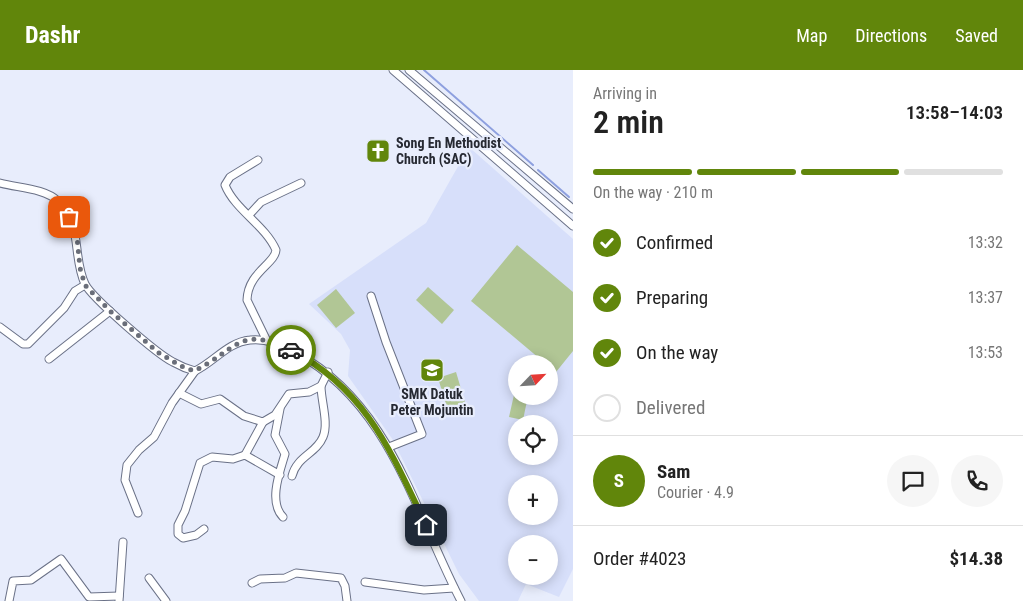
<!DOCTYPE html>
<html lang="en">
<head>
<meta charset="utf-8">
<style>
  :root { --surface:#fff; --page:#f6f6f6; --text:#222; --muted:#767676; --line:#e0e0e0; --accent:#61860b }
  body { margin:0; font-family:"Roboto Condensed",sans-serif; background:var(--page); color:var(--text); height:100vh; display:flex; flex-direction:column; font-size:19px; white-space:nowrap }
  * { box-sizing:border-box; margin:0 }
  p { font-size:16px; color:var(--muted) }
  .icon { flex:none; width:28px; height:28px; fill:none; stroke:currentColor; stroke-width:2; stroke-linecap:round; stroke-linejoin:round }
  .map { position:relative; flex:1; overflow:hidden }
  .panel { display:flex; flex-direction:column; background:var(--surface); width:450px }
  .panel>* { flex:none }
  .needle { width:32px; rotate:65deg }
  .buttons { position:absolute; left:508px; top:285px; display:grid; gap:10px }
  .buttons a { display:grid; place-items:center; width:50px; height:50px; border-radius:50%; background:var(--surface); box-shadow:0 2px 12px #0003; font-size:25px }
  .pin { position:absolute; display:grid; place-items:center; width:42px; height:42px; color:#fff; margin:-21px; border-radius:10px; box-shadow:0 2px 8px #0006 }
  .courier { position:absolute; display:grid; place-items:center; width:50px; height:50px; margin:-25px; border:4px solid #61860b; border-radius:50%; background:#fff; color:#222; box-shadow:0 1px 6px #0007 }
  .summary em { font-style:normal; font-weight:600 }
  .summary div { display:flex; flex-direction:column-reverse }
  .summary { display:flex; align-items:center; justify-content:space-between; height:85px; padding:0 20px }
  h1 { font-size:32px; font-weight:600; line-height:38px }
  .bar { display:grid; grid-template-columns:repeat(4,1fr); gap:8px 5px; align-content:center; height:60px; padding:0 20px }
  .bar i { height:6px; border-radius:4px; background:var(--line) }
  .bar .on { background:var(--accent) }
  .bar p { grid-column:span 4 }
  .line { display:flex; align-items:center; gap:12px; padding:0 20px; border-top:1px solid var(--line) }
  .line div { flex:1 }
  .round { display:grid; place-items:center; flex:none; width:52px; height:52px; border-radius:26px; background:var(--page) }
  ol { padding:0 20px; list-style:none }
  li { display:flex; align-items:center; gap:15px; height:55px }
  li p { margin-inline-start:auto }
  li .icon { padding:5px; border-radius:50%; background:var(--accent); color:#fff; stroke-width:4 }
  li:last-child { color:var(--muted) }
  li i { width:28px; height:28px; border:2px solid var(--line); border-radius:50% }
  header { display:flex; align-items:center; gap:30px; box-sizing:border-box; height:70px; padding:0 25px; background:var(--accent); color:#fff }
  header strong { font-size:24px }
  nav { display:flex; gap:28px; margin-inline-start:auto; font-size:18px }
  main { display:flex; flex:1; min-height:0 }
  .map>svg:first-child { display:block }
  .built { fill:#d7dffa; fill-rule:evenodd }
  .green { fill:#b1c695 }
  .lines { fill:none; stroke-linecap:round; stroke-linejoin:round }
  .stream { stroke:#8ea0df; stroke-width:2 }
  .minor-casing { stroke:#6a7187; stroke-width:9 }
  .minor { stroke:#fff; stroke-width:7 }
  .done { stroke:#6a6e79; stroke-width:5; stroke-dasharray:0 9 }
  .route { stroke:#61860b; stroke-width:6 }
  .labels { text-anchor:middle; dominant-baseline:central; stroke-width:4.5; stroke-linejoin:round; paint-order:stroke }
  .poi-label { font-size:14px; font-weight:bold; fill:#262932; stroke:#e8edfc; text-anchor:start }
</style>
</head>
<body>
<header>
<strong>Dashr</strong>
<nav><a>Map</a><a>Directions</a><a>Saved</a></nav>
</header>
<main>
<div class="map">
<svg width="573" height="531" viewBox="0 0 573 531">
  <rect width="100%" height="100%" fill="#e8edfc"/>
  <path class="built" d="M469 77 573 169V499L559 527 526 514 518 531H479L459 504 393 370 348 306 350 280 341 264 309 234 426 153ZM516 294H549V326H516ZM516 354H549V386H516ZM516 414H549V446H516ZM516 474H549V506H516Z"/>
  <g class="green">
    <path d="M517 175 573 222V281L556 302 549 294H546L471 231Z"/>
    <path d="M428 217 454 240 442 254 416 230Z"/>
    <path d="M336 219 355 243 336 258 317 235Z"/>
    <path d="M456 302 467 339 449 344 438 308Z"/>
    <path d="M516 316V326H528L523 350 509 347Z"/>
  </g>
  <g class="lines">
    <g class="stream">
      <path d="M424 0 533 95"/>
      <path d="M538 100 569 127"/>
    </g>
    <g class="minor-casing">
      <g id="minor">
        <path d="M393 0 573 156"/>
        <path d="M409 0 573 139"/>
        <path d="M258 90 230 107 225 115C235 140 265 155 276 180 275 194 248 202 247 230L266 269"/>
        <path d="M0 113C18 118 44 118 58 131 83 154 72 187 85 214 92 228 157 284 173 292 180 296 187 299 195 301 214 292 228 272 250 270 267 268 281 275 296 283 390 333 415 443 461 531"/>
        <path d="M249 145 261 132 301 113"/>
        <path d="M371 226 386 272 422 364 389 377"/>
        <path d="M0 257 23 274H28L64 238 75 221 85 215"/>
        <path d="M49 289 110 241"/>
        <path d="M179 323 201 334 220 329 244 346 263 352 275 345 289 324 309 322 321 316 328 302"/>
        <path d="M280 339 275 365 285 384C280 401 268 432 283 447"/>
        <path d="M245 385 263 352"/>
        <path d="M292 406C297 386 316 384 323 367 329 353 321 331 321 316"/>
        <path d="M138 443 125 410 127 395 139 380 154 367 172 333 195 301"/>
        <path d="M204 459 196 465 183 468 178 464V455L185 441 200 393 212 387 233 389 245 385 280 405"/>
        <path d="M149 508 166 531"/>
        <path d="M365 512 424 520 454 518"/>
        <path d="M252 513 260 509 285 508 296 503 341 508 345 516 347 531"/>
        <path d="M9 531 13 511 31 510 61 489 89 527 119 526"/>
        <path d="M119 531 123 472"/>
      </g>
    </g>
    <use href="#minor" class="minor"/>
  </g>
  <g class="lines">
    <path class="done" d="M69 147 77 167 80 198 85 215 110 241 159 283 181 296 194 301C236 281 239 254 291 280"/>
    <path class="route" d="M291 280C367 320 391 382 426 455"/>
  </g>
  <defs>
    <g id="church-square" transform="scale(1.25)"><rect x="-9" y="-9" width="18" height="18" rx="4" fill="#61860b" stroke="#e8edfc"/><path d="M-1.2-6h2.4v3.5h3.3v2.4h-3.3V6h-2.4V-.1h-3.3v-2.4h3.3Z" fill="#fff"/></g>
    <g id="school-square" transform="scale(1.25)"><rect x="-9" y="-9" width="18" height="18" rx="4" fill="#61860b" stroke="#e8edfc"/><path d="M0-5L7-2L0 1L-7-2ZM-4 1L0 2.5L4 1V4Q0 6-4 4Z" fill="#fff"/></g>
  </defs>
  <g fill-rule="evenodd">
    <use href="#church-square" x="378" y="81"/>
    <use href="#school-square" x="432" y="300"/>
  </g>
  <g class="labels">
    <g class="poi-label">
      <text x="396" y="73">Song En Methodist<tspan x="396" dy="16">Church (SAC)</tspan></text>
      <text x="432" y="324" text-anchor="middle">SMK Datuk<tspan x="432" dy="16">Peter Mojuntin</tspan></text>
    </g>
  </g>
</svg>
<div class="buttons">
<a><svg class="needle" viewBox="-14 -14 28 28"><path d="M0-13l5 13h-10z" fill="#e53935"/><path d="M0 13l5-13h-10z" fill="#767676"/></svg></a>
<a><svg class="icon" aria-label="locate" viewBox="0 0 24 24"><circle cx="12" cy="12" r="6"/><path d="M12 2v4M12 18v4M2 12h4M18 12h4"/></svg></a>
<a>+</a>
<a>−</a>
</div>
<div class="pin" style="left:69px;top:147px;background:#ea580c"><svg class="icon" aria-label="bag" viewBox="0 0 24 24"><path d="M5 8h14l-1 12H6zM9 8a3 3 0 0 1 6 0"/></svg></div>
<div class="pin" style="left:426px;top:455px;background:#1f2937"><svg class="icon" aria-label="home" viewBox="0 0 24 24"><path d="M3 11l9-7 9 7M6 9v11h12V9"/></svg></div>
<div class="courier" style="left:291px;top:280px"><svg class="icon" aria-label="car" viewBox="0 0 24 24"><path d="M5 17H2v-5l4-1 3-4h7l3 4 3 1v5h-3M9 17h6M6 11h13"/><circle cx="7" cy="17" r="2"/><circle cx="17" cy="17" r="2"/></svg></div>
</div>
<section class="panel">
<div class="summary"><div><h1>2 min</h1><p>Arriving in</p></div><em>13:58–14:03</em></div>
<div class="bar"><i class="on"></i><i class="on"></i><i class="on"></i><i></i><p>On the way · 210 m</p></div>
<ol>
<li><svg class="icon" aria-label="check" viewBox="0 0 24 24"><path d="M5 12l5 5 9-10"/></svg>Confirmed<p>13:32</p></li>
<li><svg class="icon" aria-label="check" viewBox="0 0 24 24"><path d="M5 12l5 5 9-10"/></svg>Preparing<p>13:37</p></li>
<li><svg class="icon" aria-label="check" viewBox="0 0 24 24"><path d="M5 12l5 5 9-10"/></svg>On the way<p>13:53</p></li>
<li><i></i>Delivered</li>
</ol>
<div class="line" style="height:90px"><b class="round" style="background:var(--accent);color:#fff">S</b><div><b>Sam</b><p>Courier · 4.9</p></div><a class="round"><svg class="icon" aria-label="chat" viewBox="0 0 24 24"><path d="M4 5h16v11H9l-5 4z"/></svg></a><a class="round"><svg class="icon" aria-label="phone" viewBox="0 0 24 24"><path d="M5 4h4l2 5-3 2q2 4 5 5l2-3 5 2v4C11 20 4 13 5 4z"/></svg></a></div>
<div class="line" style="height:65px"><div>Order #4023</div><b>$14.38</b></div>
</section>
</main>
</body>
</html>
